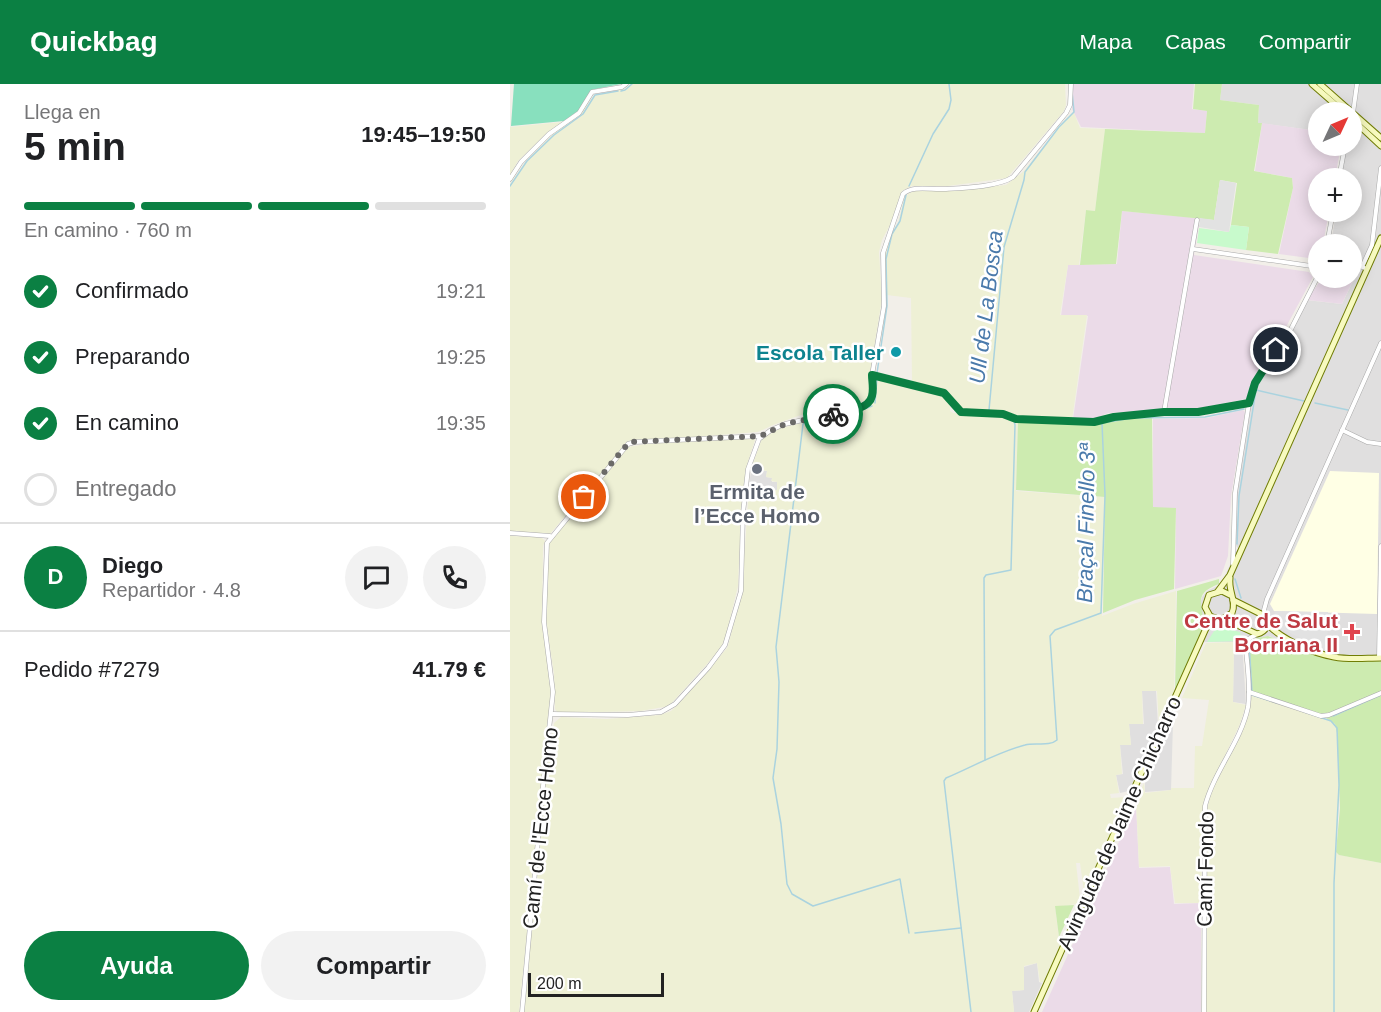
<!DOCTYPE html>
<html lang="es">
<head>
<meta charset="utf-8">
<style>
  :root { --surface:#fff; --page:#f2f2f2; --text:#202124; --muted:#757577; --line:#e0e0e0; --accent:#0b8043 }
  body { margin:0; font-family:Arial,sans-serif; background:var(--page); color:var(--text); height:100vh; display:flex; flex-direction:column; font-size:22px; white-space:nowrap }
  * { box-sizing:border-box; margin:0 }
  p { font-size:20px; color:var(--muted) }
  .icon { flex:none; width:33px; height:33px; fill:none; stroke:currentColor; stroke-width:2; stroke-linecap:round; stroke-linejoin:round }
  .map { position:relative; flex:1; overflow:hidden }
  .side { display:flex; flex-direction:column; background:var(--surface); width:510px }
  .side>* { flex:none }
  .needle { width:39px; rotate:46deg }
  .fabs { position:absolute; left:798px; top:18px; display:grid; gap:12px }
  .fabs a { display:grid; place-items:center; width:54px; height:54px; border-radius:50%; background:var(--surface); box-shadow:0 3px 15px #0003; font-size:30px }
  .scale { position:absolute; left:18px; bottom:15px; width:136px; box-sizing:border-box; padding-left:6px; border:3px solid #222; border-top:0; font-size:16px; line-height:21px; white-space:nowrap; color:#222; -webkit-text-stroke:4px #fff; paint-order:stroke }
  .pin { position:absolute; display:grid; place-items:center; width:51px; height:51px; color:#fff; margin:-26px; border:3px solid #fff; border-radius:50%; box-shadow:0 2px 6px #0007 }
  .courier { position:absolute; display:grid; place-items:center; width:60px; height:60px; margin:-30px; border:4px solid #0b8043; border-radius:50%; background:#fff; color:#222; box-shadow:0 2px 8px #0007 }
  .headline em { font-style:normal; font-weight:700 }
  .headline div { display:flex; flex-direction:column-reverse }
  .headline { display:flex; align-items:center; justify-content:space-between; height:102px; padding:0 24px }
  h1 { font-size:39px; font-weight:700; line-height:45px }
  .bar { display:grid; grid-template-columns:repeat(4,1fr); gap:9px 6px; align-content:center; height:72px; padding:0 24px }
  .bar i { height:8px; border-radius:4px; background:var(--line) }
  .bar .current { background:var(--accent) }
  .bar p { grid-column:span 4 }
  .line { display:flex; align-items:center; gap:15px; padding:0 24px; border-top:2px solid var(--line) }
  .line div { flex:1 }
  .round { display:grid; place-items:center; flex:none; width:63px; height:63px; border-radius:32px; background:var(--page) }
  ol { padding:0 24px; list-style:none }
  li { display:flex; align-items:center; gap:18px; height:66px }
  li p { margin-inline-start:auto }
  li .icon { padding:6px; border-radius:50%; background:var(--accent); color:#fff; stroke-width:4 }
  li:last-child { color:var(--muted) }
  li i { width:33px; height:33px; border:3px solid var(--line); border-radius:50% }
  .cta { display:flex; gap:12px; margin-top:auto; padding:12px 24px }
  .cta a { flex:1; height:69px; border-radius:36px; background:var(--accent); color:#fff; font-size:24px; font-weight:700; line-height:69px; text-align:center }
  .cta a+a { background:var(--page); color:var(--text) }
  header { display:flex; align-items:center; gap:36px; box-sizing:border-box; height:84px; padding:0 30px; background:var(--accent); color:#fff }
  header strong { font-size:28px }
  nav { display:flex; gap:33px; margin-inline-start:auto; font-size:21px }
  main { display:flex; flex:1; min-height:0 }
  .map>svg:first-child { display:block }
  .residential { fill:#e0dfdf }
  .industrial { fill:#ebdbe8 }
  .education { fill:#ffffe5 }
  .farmland { fill:#eef0d5 }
  .grass { fill:#cdebb0 }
  .park { fill:#c8facc }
  .pitch { fill:#88e0be }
  .parking { fill:#e2e2e2 }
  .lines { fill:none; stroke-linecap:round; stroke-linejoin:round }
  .stream { stroke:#aad3df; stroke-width:1.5 }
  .street-casing { stroke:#a9a9a9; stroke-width:5 }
  .secondary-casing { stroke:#707d05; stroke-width:7 }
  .street { stroke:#fff; stroke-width:4 }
  .secondary { stroke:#f7fabf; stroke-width:5 }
  .done { stroke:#6b6a68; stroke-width:6; stroke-dasharray:0 10.8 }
  .route { stroke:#0b8043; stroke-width:8 }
  .culture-dot { fill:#0f9aa8; stroke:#fff; stroke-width:2 }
  .worship-dot { fill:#6b7280; stroke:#fff; stroke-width:2 }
  .health-dot { fill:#e0444e; stroke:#fff; stroke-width:2 }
  .labels { text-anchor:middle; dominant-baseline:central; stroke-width:5; stroke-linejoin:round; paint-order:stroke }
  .culture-label { font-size:21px; font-weight:bold; fill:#0d838f; stroke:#fff; text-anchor:end }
  .worship-label { font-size:21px; font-weight:bold; fill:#5b616d; stroke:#fff }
  .health-label { font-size:21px; font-weight:bold; fill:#be3a42; stroke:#fff; text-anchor:end }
  .street-label { font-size:21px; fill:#222; stroke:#fff }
  .water-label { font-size:22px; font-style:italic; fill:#4a7aab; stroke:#fff }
</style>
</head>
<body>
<header>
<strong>Quickbag</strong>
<nav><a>Mapa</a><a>Capas</a><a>Compartir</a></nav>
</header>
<main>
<section class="side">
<div class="headline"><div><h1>5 min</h1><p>Llega en</p></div><em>19:45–19:50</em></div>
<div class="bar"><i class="current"></i><i class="current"></i><i class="current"></i><i></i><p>En camino · 760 m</p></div>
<ol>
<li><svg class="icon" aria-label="check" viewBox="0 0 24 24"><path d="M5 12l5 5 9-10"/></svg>Confirmado<p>19:21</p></li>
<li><svg class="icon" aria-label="check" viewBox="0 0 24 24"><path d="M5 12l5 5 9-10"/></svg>Preparando<p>19:25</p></li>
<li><svg class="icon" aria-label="check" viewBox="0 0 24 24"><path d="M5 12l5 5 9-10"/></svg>En camino<p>19:35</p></li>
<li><i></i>Entregado</li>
</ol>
<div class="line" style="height:108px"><b class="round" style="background:var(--accent);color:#fff">D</b><div><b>Diego</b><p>Repartidor · 4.8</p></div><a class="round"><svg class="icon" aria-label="chat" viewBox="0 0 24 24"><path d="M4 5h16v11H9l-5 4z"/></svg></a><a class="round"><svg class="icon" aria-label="phone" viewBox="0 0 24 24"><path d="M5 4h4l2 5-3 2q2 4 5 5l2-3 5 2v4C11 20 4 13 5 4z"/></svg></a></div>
<div class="line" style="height:78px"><div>Pedido #7279</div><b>41.79 €</b></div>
<div class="cta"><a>Ayuda</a><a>Compartir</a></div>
</section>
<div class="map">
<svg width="871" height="928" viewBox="0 0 871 928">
  <rect width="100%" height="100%" fill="#f2efe9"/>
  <g class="residential">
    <path d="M712 0H871V577L819 575 759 552 732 557 736 620 723 618 724 558H692L688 556 694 537 690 521 692 513 697 507 711 500 728 464 724 460 726 409 739 319 745 299 756 279 777 253 796 216 832 220 848 187 842 185V160H821L826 128H842V94H831L837 62H842V28H808V47L748 39 749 21 710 16Z"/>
    <path d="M241 386 257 387 256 393 262 394V398H267V406L239 403Z"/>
    <path d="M632 607H646L648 642 619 707 610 709 606 691 613 690 610 661H621L619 640H634Z"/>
    <path d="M661 639H663L661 706 635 708V698Z"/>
    <path d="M527 879 529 898 532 899 519 928H504L502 907 514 906V883Z"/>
  </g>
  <g class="industrial">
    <path d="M563 0H684L682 25 697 27 695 49 571 43 562 25Z"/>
    <path d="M752 39 808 47V62H831L825 94H808V128H819L813 160H808V173L806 175 769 170 783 104 782 94 745 87Z"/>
    <path d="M612 127 690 134 684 171 799 188 803 193 776 243 744 294 736 315 691 324 598 329 584 335H563L578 232H551L558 181 607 180Z"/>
    <path d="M842 185 848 186 832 220 797 216 812 194H842Z"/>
    <path d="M733 326 735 328 721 412 718 472 711 492 665 505 666 424H643V335L697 334Z"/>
    <path d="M626 720 629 784 660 783 664 820 691 819V928H532Z"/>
  </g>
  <path class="education" d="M820 387 869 389 867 530 764 527 760 520Z"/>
  <g class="farmland">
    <path d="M121 0H555L556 21 554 27 497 94 438 102H402L392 107 381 139 372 156 369 168 372 215 360 289 359 311 356 316 343 322 291 331 263 341 248 348 118 358 40 450 0 447V100L16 77 42 51 70 31 84 11 115 5Z"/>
    <path d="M564 29 570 44 595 45 585 127 576 126 569 181H558L550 231H577L562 336 519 334 506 333 491 328 454 325 450 323 438 308 402 299 401 214 377 211 374 175 381 151 388 139 394 115 399 109 405 107H439L496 101 513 88 555 36Z"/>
    <path d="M53 38 38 48 8 77 0 91V43Z"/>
    <path d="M366 294 435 312 440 320V327L443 329 495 332 508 337 506 407 595 413 592 532 623 520 666 507 664 608 649 641 647 607H632L633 640H619L621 661H610L612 690 606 691 609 709 600 710 601 714 616 713 574 808 570 779H566L570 815 568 820 545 823 550 863 535 898H530L527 879 514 882V906L502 907 504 928H13L37 686 44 639 51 633 97 635 150 631 161 627 175 613 217 564 219 558 232 507 239 403 267 406V398L261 397 262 394 256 393 257 387 253 386V383L242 382 251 357 253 354 271 344 353 325 364 317Z"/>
    <path d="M244 354 245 356 237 381 232 411 228 502 215 556 207 569 159 622 131 627 48 629 45 625 44 590 35 531 39 458 118 363 136 360Z"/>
    <path d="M0 452 26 453 32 454 35 457 33 462 32 541 42 605 9 928H0Z"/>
    <path d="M724 558 723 618 736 621 730 640 698 707 693 724 691 819H665L660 782 629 783 626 717 634 699 635 709 661 706V704H684L685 662H692L699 616 672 614 696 559Z"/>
    <path d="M742 611 818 635 825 640 827 644 830 700 826 768 829 771 871 779V928H696V732L699 714 739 622Z"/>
  </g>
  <g class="grass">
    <path d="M685 0H712L710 16 749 21 748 39H752L744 87 782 94 783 104 768 170 736 166 739 143 721 141 727 99 710 96 704 136 612 127 606 180 570 181 576 126 585 127 595 45 695 49 697 27 683 25Z"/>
    <path d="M622 334H642L643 423 666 424 664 505 625 516 593 529 595 413 506 406 508 337 573 340Z"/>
    <path d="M709 495V500C679 511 696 523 693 543L665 608 667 507Z"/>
    <path d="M758 552 819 576 871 577V608L822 628 811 630 741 607 737 560 743 555Z"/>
    <path d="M871 611V779L829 771 826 768 830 724 827 649 825 640 816 634Z"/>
    <path d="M564 821 549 853 545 822Z"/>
  </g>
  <g class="park">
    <path d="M721 141 739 143 736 166 687 159 689 144 719 148Z"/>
    <path d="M712 543 730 548 732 557 697 558 704 547Z"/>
  </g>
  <path class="pitch" d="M4 0H111L81 6 68 27 54 37 1 42Z"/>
  <g class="parking">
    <path d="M710 96 726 99 719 148 689 143 690 134 704 136Z"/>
    <path d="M764 527 818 528 817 566 765 542 767 534Z"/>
  </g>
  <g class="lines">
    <g class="stream">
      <path d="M111 7 115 6 122 0"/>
      <path d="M0 102 17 77 44 51 73 30 85 11 108 7"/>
      <path d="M399 102 423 50 439 25 441 16 439 0"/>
      <path d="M367 289 377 222 376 175 382 150 390 137 396 111"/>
      <path d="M365 319 367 294"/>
      <path d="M805 319 838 326"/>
      <path d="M362 322 339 331 293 340 266 563 269 598 267 665 263 694 271 740 277 800 282 810 303 822 390 795 399 849"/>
      <path d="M479 326 494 163 514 96 515 88 549 43 564 28 562 7"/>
      <path d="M727 460 729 412 746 306 794 317"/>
      <path d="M725 495 731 514"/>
      <path d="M739 558 742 608"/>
      <path d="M742 611 767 619"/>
      <path d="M789 626 821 637 827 644 829 701 824 799V928"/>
      <path d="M823 632 871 611"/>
      <path d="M475 676 474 494 476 491 501 486 505 341 504 337 495 333 479 331"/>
      <path d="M405 849 451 844"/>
      <path d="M461 928 434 697 436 694C462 683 488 668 515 661 525 658 539 663 547 656L540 552 545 546 591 529 595 411 592 339 622 334 695 333 734 325"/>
    </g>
    <g class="street-casing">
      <g id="street">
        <path d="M843 29 847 0"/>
        <path d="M829 94 835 62"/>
        <path d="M0 95 11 78 39 50 69 29 82 8 112 3 116 0"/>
        <path d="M817 160 823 128"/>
        <path d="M683 165 808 183"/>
        <path d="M857 185 852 183 862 161 871 84"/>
        <path d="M363 291 434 309 451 328 493 330 506 335 584 338 604 333 654 328H688L739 319"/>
        <path d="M654 328 687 136"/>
        <path d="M832 346 857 358 871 360"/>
        <path d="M0 449 40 452"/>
        <path d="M723 480 725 409 739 319 745 299 756 279 777 253 808 192"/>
        <path d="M755 532 754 526 757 515 871 259"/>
        <path d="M869 574 871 462"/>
        <path d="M739 608 811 632 819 631 871 609"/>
        <path d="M42 630 118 631 151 628 165 620 198 584 215 561 231 507 233 429 238 385 249 355 261 346 275 340 351 323 360 317 362 313V291L374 222 373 169 393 110C403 101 421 106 434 105 452 104 488 103 503 93L556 29 560 21 561 0"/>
        <path d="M12 928 33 702 43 608 34 538 37 459 118 360 125 358 251 352"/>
        <path d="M694 928 695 722C704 687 731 658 738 623 741 602 737 578 735 557L747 550"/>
      </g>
    </g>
    <g class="secondary-casing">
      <g id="secondary">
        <path d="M802 0 834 28"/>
        <path d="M810 0 871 54"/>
        <path d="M842 35 871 62"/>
        <path d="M720 494C718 507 727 517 722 529L711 536 700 532 695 523 699 511 712 507 720 511"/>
        <path d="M708 507 720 491 871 154"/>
        <path d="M714 535 747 550C756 548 760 540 755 532L723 516"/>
        <path d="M757 540C773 556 802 569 824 573 839 576 856 574 871 574"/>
        <path d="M524 928 693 551 697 542 698 530"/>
      </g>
    </g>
    <use href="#street" class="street"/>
    <use href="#secondary" class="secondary"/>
  </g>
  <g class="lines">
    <path class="done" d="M74 413 114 364 121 358 251 352 275 340 323 330"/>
    <path class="route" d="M323 330C334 328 359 326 362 312 364 305 362 297 362 291L434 309 451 328 493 330 506 335 584 338 604 333 654 328H688L739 319 745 299 766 266"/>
  </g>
  <circle class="culture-dot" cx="386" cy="268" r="6"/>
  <circle class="worship-dot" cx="247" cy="385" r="6"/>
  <path class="health-dot" d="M839 539h6v6h6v6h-6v6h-6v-6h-6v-6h6z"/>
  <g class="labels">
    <g class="culture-label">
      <text x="374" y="268">Escola Taller</text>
    </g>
    <g class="worship-label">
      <text x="247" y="407">Ermita de<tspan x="247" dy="24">l’Ecce Homo</tspan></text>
    </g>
    <g class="health-label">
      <text x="828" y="536">Centre de Salut<tspan x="828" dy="24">Borriana II</tspan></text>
    </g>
    <g class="street-label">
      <text transform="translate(609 739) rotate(-66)">Avinguda de Jaime Chicharro</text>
      <text transform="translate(30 744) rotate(-84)">Camí de l'Ecce Homo</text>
      <text transform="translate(695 785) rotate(-89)">Camí Fondo</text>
    </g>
    <g class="water-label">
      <text transform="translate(476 223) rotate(-83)">Ull de La Bosca</text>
      <text transform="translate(576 439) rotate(-89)">Braçal Finello 3ª</text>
    </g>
  </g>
</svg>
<div class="fabs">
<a><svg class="needle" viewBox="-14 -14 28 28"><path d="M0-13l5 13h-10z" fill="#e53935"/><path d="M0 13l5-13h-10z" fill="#757577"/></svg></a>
<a>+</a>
<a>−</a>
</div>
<div class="scale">200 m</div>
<div class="pin" style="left:74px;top:413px;background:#ea580c"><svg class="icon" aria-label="bag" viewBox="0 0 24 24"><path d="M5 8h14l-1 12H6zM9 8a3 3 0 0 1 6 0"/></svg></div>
<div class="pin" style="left:766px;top:266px;background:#1f2937"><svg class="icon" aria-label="home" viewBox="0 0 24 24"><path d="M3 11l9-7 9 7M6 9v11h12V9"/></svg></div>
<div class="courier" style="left:323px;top:330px"><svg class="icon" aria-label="bike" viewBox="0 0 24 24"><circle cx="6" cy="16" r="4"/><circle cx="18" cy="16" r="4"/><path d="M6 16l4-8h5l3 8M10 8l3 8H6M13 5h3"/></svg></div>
</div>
</main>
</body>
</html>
